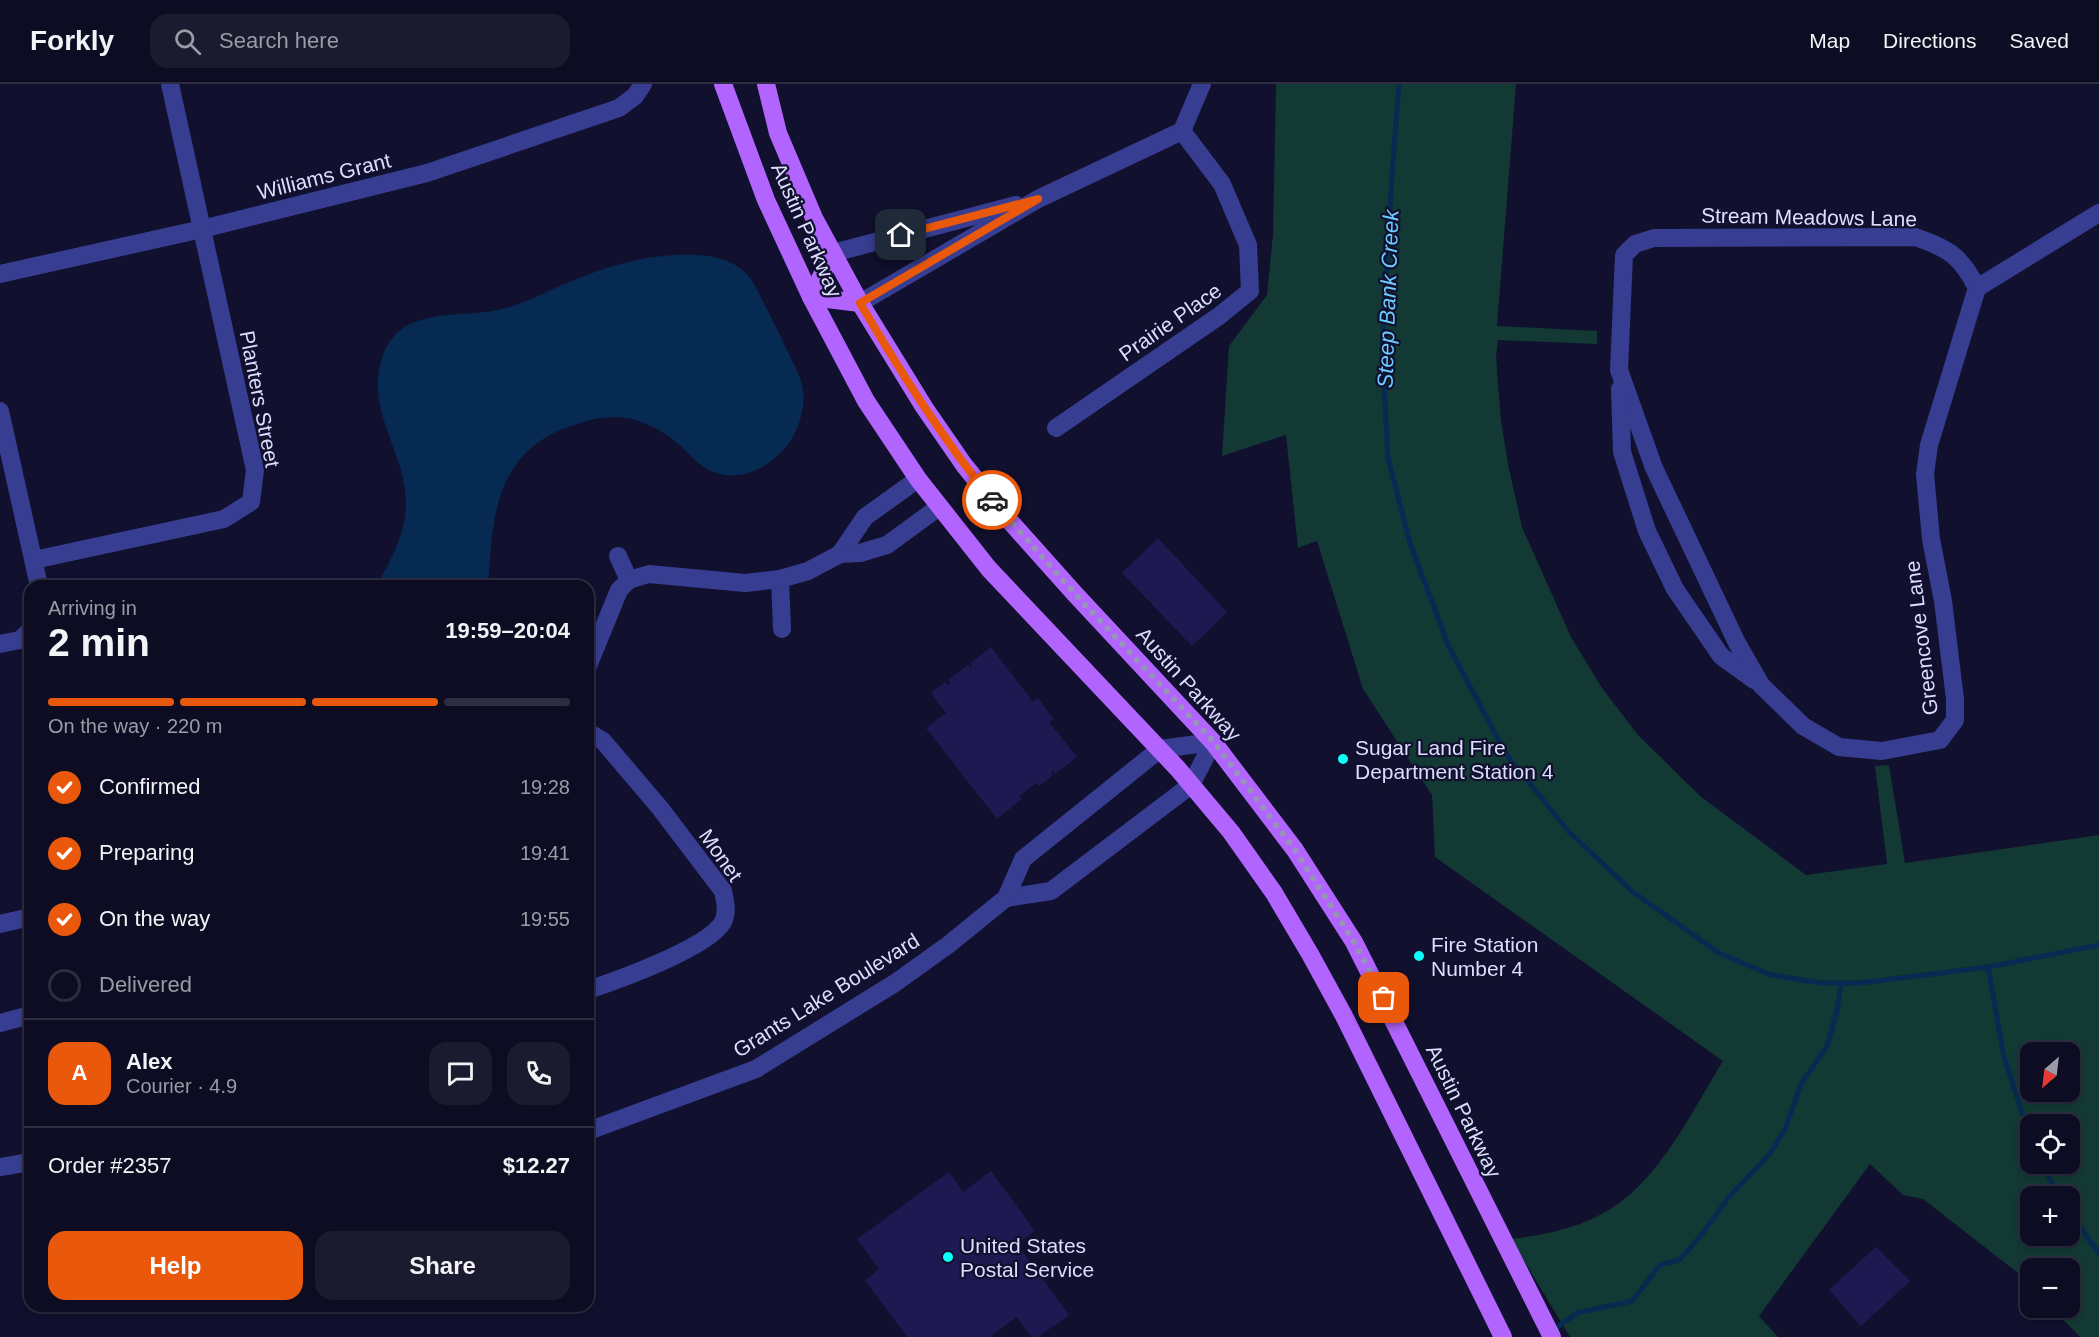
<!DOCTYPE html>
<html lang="en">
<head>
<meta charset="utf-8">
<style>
  :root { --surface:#0d0c22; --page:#1b1a2f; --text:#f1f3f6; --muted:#9a9ba5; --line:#2d2c40; --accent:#ea580c }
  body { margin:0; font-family:Helvetica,sans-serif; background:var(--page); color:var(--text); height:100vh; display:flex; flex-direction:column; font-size:22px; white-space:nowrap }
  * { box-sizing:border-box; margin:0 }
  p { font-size:20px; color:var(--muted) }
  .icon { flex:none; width:33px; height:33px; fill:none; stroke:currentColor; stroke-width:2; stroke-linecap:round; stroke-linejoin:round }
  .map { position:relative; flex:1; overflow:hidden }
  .sheet { position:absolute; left:24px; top:496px; width:570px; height:732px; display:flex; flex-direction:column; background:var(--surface); border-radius:18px; box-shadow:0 3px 9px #0003,0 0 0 2px var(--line) }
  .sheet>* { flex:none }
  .needle { width:39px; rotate:208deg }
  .buttons { position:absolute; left:2020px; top:958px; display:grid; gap:12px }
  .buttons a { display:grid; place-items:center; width:60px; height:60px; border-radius:12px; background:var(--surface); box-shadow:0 3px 9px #0003,0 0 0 2px var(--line); font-size:30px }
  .pin { position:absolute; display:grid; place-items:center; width:51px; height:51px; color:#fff; margin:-26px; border-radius:12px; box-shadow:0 3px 9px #0006 }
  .courier { position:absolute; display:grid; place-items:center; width:60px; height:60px; margin:-30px; border:4px solid #ea580c; border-radius:50%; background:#fff; color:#222; box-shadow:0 2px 8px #0007 }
  .summary em { font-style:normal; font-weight:600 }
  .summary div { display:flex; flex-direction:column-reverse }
  .summary { display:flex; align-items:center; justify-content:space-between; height:102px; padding:0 24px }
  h1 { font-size:39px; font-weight:600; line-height:45px }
  .bar { display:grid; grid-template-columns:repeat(4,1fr); gap:9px 6px; align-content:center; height:72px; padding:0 24px }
  .bar i { height:8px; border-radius:4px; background:var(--line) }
  .bar .active { background:var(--accent) }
  .bar p { grid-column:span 4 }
  .line { display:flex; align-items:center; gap:15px; padding:0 24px; border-top:2px solid var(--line) }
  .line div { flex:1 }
  .round { display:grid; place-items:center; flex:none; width:63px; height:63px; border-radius:18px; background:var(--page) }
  ol { padding:0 24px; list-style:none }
  li { display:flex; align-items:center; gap:18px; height:66px }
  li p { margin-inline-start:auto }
  li .icon { padding:6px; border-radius:50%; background:var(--accent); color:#fff; stroke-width:4 }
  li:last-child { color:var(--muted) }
  li i { width:33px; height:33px; border:3px solid var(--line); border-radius:50% }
  .action { display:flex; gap:12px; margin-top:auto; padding:12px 24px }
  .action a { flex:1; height:69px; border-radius:18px; background:var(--accent); color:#fff; font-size:24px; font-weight:600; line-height:69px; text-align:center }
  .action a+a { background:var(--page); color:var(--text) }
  header { display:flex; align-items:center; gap:36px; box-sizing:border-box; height:84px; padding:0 30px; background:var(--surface); border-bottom:2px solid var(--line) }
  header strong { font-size:28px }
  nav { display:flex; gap:33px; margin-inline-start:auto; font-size:21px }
  .search { width:420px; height:54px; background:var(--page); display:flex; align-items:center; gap:15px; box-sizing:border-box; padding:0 21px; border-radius:18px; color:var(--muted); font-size:22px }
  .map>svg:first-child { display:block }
  .green { fill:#123933; fill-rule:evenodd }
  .water { fill:#062a51 }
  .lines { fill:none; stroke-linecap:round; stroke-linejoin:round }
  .stream { stroke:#062a51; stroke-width:5 }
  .building { fill:#1e1a51 }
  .minor { stroke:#373e91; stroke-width:18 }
  .major { stroke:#b264ff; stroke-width:18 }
  .done { stroke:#9695b6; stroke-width:6; stroke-dasharray:0 10.8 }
  .route { stroke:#ea580c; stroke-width:8 }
  .poi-dot { fill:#09fffa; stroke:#11102e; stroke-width:2 }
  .labels { text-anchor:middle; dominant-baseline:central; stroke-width:4.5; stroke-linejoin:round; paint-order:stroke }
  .street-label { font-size:21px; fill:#ddf; stroke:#11102e }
  .poi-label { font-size:21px; fill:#ddf; stroke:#11102e; text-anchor:start }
  .water-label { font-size:22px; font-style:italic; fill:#6bccff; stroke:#11102e }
</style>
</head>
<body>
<header>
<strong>Forkly</strong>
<div class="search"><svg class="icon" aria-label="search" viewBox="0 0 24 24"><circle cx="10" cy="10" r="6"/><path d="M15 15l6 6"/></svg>Search here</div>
<nav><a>Map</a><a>Directions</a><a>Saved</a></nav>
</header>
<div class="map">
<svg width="2099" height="1253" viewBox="0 0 2099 1253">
  <rect width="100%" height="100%" fill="#11102e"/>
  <path class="green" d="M1276 0H1516L1497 242 1597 247V260L1498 256 1496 273 1501 337 1508 380 1522 443 1571 553 1602 604 1638 651 1700 712 1806 791 1887 780 1875 682 1889 681 1905 779 2099 751V1253H2080L2052 1224H2070V1185H2031V1202L2023 1193 1923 1115 1903 1111 1870 1080 1759 1232 1778 1253H1570L1511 1155C1546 1151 1582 1143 1612 1124 1662 1092 1693 1025 1723 977L1435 773 1432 711 1363 605 1317 457 1298 464 1286 351 1222 372 1229 262 1267 211 1273 150ZM2031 969H2070V1008H2031ZM2031 1041H2070V1080H2031ZM2031 1113H2070V1152H2031Z"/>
  <path class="water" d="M674 171C704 170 735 171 753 198 763 217 772 236 782 255 788 270 798 285 802 301 808 327 795 358 775 374 760 387 740 395 720 390 700 386 692 371 677 359 668 351 657 344 646 340 625 330 602 332 580 339 495 364 493 428 488 502H376C391 477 406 448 406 418 405 381 387 355 380 321 374 293 380 256 408 241 438 226 474 233 506 224 528 218 548 207 569 198 603 184 637 173 674 171Z"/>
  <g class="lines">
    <g class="stream">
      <path d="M1399 0 1392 90 1382 267 1388 374 1410 459 1449 563 1506 670 1569 748 1633 808 1719 869 1771 891 1820 899H1860L1988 883 2099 861"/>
      <path d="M1988 883 2004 973 2031 1057"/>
      <path d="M2042 1080 2059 1113"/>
      <path d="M2070 1130 2099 1169"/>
      <path d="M1552 1247 1577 1229 1632 1217 1660 1181 1679 1176 1699 1154 1729 1113 1769 1071 1785 1045 1801 1000 1827 962 1837 927 1841 899"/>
    </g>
  </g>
  <g class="building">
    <path d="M1158 454 1227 528 1192 562 1122 489Z"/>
    <path d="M991 563 1033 618 1038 614 1054 635 1049 638 1077 673 1055 690 1053 686 1051 688 1053 691 1039 702 1036 699 1019 712 1022 715 997 735 926 644 946 629 931 609 945 598 948 601 950 599 948 596 968 581 971 584 972 582 970 579Z"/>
    <path d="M991 1087 1035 1147 1017 1160 1069 1231 1038 1253H1031L1017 1233 990 1253H907L865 1196 879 1185 857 1155 949 1088 963 1108Z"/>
    <path d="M1876 1163 1910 1197 1861 1242 1829 1206Z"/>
  </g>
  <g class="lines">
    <g class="minor">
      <path d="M1915 153C1948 164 1961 172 1977 204L1929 361 1925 390 1931 455 1943 517 1955 615V636L1940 656 1882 667 1839 663 1803 642 1761 601 1737 559 1654 384 1619 286 1624 171 1635 160 1654 154Z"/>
      <path d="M833 169 1016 121"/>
      <path d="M0 190 202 145 427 89 619 24 635 12 643 0"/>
      <path d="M1977 204 2099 129"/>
      <path d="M860 219 1038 115 1182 47 1202 0"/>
      <path d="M1620 305 1622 368 1647 447 1675 505 1721 572 1754 596"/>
      <path d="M0 327 39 502"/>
      <path d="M1056 344 1219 232 1250 207 1248 161 1222 100 1182 47"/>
      <path d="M840 470 865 433 918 395"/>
      <path d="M618 472 629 496"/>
      <path d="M34 476 224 435 251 418 255 386 170 0"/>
      <path d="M780 495 782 545"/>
      <path d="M0 560 20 556 30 546"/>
      <path d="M588 582 619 506 629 496 649 490 745 499 780 495 808 487 840 470 860 469 887 461 939 423"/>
      <path d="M588 648 603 657 660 724 723 807C725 817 728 828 723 838 708 864 618 896 588 906"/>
      <path d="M1006 814 1051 807 1191 701 1213 658"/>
      <path d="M0 840 30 833"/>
      <path d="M0 939 30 931"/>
      <path d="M588 1047 756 985 895 899 948 861 1006 814 1023 775 1160 665 1213 658"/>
      <path d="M0 1083 30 1078"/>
    </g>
    <g class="major">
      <path d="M723 0 766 116 811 213 866 317 918 395 989 485 1178 685 1231 748 1274 809 1310 870 1344 932 1503 1253"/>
      <path d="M766 0 778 49 814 134 860 219 924 323 964 381 1007 434 1075 510 1213 658 1295 766 1354 858 1552 1253"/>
      <path d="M833 169 811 213 860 219"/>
    </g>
  </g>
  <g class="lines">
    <path class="done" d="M992 416 1075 510 1213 657 1295 766 1354 858 1384 914"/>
    <path class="route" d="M901 151 1038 115 860 219C900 287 942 354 992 416"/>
  </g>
  <g class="poi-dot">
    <circle cx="1343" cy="675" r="6"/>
    <circle cx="1419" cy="872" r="6"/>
    <circle cx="948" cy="1173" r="6"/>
  </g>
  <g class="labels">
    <g class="street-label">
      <text transform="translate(324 92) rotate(-14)">Williams Grant</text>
      <text transform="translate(1809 133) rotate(1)">Stream Meadows Lane</text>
      <text transform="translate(807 146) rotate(66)">Austin Parkway</text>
      <text transform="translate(1170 238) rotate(-35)">Prairie Place</text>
      <text transform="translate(260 315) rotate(79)">Planters Street</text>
      <text transform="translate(1921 554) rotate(-97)">Greencove Lane</text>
      <text transform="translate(1189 600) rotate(48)">Austin Parkway</text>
      <text transform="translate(721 771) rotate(55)">Monet</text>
      <text transform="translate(826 911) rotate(-32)">Grants Lake Boulevard</text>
      <text transform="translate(1464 1027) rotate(64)">Austin Parkway</text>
    </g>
    <g class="poi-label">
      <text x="1355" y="663">Sugar Land Fire<tspan x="1355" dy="24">Department Station 4</tspan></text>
      <text x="1431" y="860">Fire Station<tspan x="1431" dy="24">Number 4</tspan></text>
      <text x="960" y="1161">United States<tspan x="960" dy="24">Postal Service</tspan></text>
    </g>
    <g class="water-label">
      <text transform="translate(1388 215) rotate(-88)">Steep Bank Creek</text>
    </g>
  </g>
</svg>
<div class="buttons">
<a><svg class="needle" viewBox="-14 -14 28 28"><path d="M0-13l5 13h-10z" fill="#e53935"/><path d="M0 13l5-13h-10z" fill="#9a9ba5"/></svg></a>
<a><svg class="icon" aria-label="locate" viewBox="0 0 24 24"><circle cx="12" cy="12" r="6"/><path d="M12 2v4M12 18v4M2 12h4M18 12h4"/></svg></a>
<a>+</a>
<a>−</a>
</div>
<div class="pin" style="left:1384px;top:914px;background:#ea580c"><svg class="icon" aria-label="bag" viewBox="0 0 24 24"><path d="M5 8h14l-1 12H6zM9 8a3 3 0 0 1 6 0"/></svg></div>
<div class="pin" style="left:901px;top:151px;background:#1f2937"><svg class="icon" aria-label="home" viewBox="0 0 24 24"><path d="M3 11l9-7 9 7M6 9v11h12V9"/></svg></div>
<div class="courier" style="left:992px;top:416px"><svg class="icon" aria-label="car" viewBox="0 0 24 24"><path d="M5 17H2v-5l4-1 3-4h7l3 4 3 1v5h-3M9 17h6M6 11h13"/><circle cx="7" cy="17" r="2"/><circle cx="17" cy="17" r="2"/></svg></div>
<section class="sheet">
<div class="summary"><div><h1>2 min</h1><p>Arriving in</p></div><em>19:59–20:04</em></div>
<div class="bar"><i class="active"></i><i class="active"></i><i class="active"></i><i></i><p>On the way · 220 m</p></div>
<ol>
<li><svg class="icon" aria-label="check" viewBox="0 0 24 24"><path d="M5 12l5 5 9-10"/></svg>Confirmed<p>19:28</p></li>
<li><svg class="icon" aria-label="check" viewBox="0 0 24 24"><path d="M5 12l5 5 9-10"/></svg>Preparing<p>19:41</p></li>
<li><svg class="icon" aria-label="check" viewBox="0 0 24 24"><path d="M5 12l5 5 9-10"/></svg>On the way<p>19:55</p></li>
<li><i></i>Delivered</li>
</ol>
<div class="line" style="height:108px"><b class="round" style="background:var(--accent);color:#fff">A</b><div><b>Alex</b><p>Courier · 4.9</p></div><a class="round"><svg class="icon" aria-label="chat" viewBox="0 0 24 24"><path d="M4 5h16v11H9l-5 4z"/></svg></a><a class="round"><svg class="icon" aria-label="phone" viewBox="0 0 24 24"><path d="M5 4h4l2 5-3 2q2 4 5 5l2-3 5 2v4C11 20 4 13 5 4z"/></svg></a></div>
<div class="line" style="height:78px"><div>Order #2357</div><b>$12.27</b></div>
<div class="action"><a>Help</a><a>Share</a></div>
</section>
</div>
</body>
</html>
